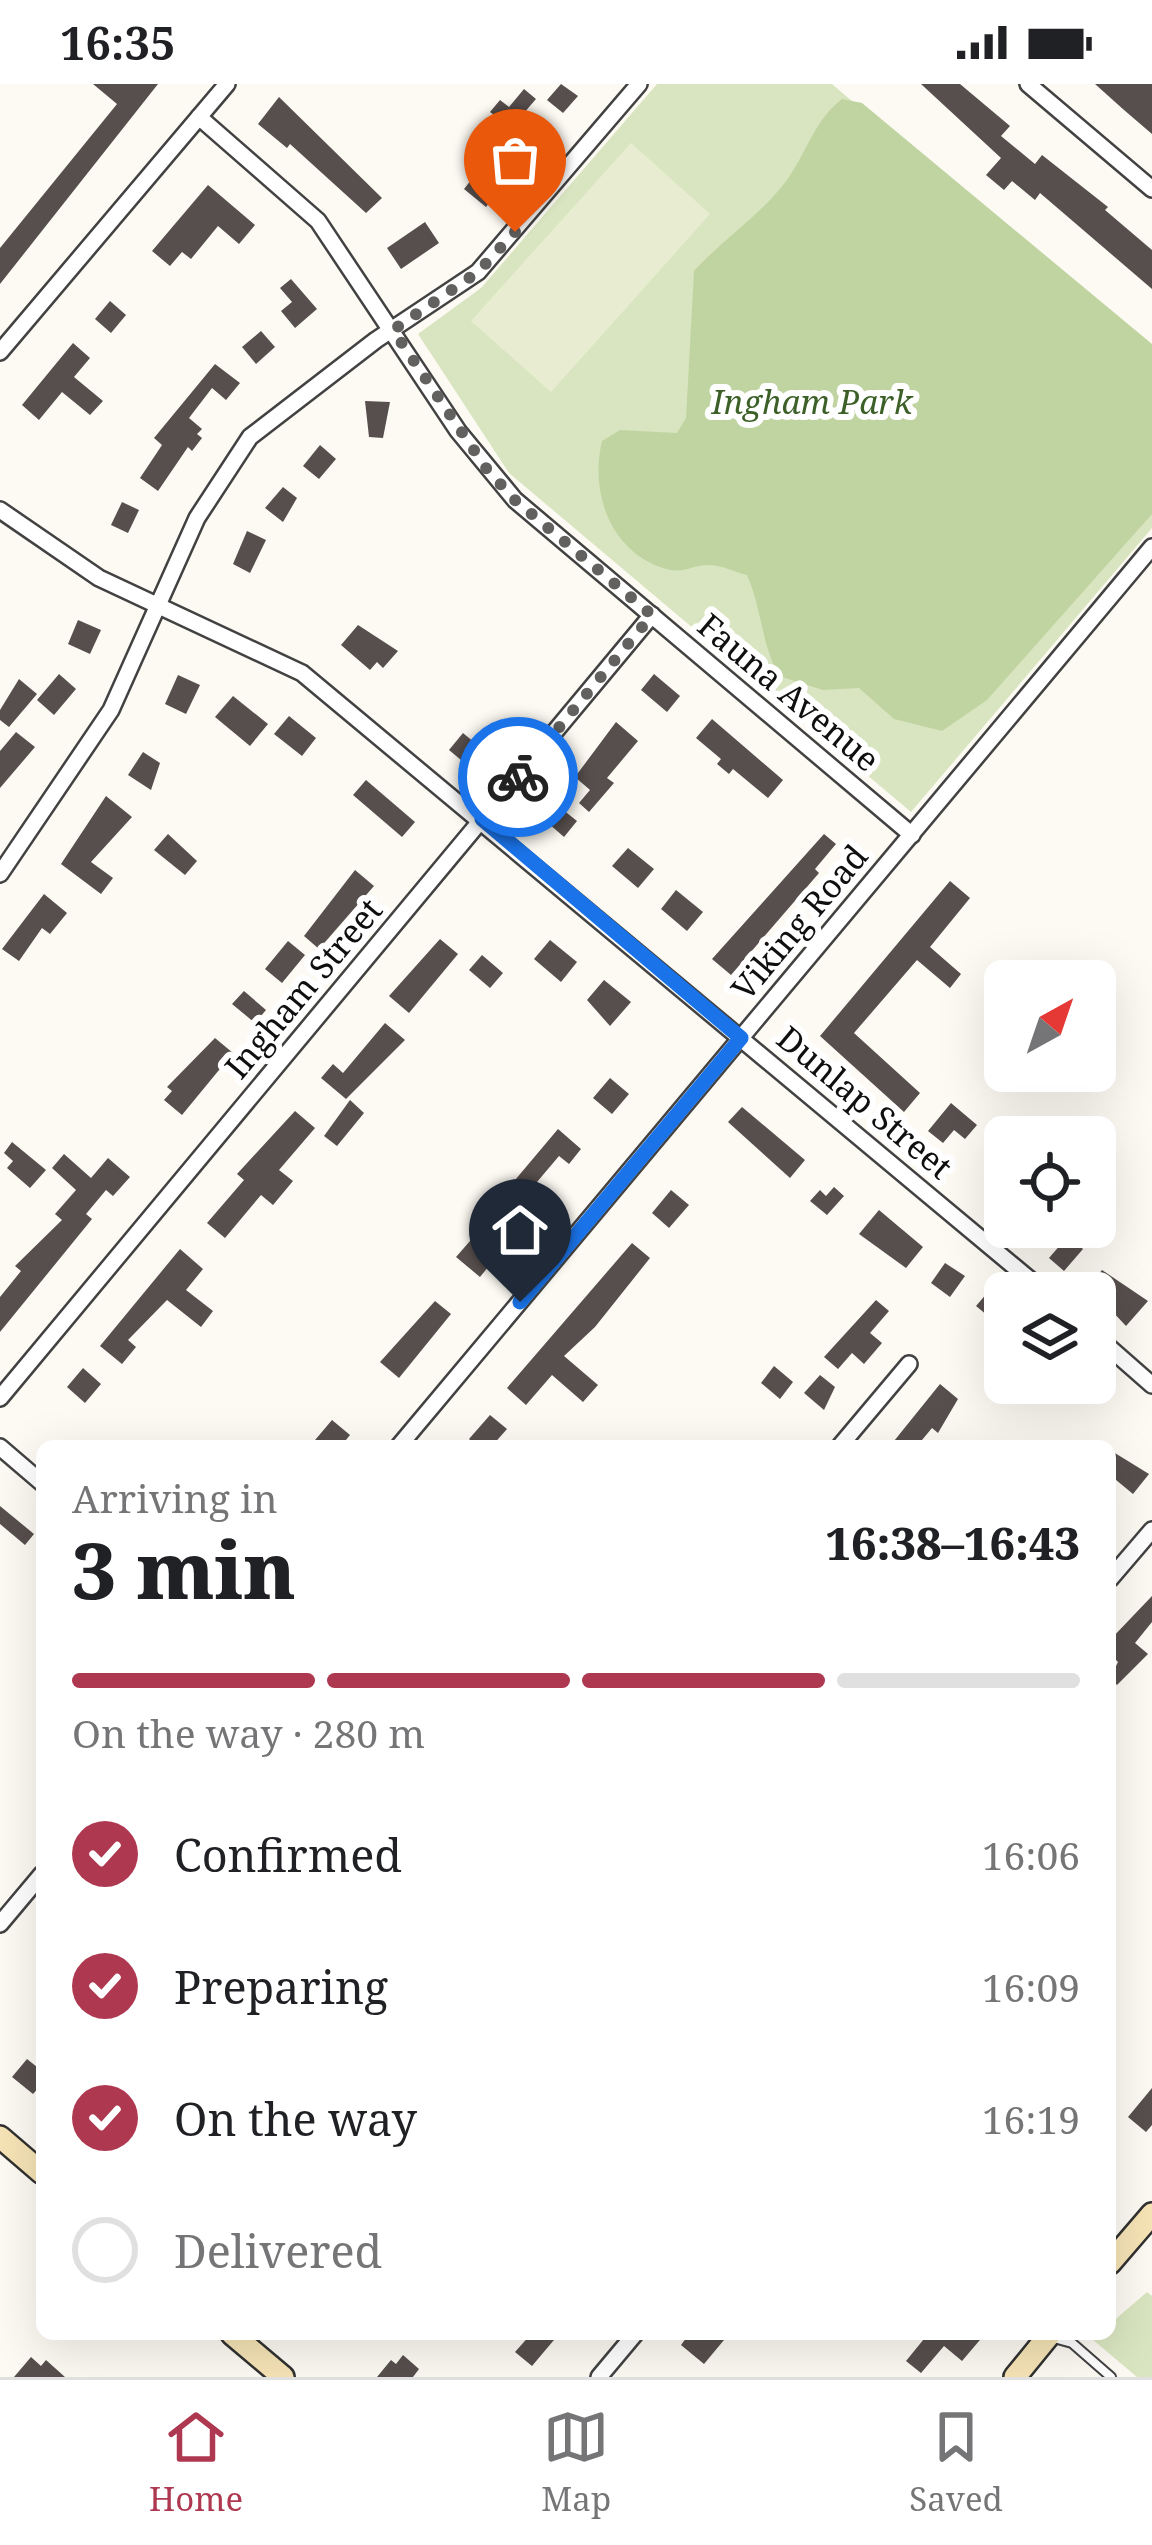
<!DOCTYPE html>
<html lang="en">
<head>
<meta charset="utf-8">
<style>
  :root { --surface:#fff; --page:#f6f6f6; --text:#202124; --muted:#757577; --line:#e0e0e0; --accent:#af3851 }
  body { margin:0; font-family:"Noto Serif",serif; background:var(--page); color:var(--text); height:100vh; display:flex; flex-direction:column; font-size:45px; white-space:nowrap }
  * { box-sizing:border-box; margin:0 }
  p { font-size:39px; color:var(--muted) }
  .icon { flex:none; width:66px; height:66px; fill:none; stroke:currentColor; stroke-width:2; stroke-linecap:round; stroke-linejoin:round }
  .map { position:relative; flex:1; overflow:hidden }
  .side { position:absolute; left:36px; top:1356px; width:1080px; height:900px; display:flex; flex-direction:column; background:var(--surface); border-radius:18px; box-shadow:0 12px 48px #0002 }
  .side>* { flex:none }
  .needle { width:78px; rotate:40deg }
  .tools { position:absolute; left:984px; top:876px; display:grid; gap:24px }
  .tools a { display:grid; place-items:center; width:132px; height:132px; border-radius:18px; background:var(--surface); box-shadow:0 12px 48px #0002; font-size:60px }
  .pin { position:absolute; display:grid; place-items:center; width:102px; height:102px; color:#fff; margin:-123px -51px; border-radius:50% 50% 50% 0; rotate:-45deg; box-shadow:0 0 12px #0007 }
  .pin .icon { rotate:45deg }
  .courier { position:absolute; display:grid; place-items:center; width:120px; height:120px; margin:-60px; border:9px solid #1a73e8; border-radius:50%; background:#fff; color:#222; box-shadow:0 3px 15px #0007 }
  .summary em { font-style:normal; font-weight:800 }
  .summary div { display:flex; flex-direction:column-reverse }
  .summary { display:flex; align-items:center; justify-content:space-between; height:204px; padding:0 36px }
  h1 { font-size:78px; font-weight:800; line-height:90px }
  .bar { display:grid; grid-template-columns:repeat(4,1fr); gap:18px 12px; align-content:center; height:144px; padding:0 36px }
  .bar i { height:15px; border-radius:9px; background:var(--line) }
  .bar .current { background:var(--accent) }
  .bar p { grid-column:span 4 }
  ol { padding:0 36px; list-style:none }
  li { display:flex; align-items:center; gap:36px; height:132px }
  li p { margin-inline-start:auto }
  li .icon { padding:12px; border-radius:50%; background:var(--accent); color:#fff; stroke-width:4 }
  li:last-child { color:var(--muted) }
  li i { width:66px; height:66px; border:6px solid var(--line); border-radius:50% }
  .status { display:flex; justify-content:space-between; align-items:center; height:84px; padding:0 60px; background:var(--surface); direction:ltr }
  .status svg { height:33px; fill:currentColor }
  .tabs { display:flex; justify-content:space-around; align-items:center; height:168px; border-top:3px solid var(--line); background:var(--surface); font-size:33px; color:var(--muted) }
  .tabs a { display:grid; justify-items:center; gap:6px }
  .tabs .current { color:var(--accent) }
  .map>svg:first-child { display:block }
  .green { fill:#d9e5c0 }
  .forest { fill:#c0d4a1 }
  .pitch { fill:#e8edd1 }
  .building { fill:#574f4d }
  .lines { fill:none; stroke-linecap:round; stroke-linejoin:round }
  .lane-casing { stroke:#424242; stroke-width:12 }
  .street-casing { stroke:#424242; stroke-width:20 }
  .secondary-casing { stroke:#313131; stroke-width:26 }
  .lane { stroke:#fff; stroke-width:8 }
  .street { stroke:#fff; stroke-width:15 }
  .secondary { stroke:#f6e4b6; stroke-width:21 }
  .done { stroke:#62615f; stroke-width:12; stroke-dasharray:0 21.6 }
  .route { stroke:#1a73e8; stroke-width:15 }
  .labels { text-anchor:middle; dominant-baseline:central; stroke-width:12; stroke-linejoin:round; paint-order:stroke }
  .park-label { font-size:33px; font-style:italic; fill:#3c6027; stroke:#fff }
  .street-label { font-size:33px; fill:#0f0f0f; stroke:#fff }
</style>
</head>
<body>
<div class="status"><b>16:35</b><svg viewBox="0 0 49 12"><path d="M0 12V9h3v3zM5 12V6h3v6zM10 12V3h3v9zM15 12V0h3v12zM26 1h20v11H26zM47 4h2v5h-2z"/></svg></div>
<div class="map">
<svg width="1152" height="2293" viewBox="0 0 1152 2293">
  <rect width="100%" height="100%" fill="#fdfaf3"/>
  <g class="green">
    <path d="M657 0H832L1152 273V444L911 728 509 389 418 250 481 204Z"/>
    <path d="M1147 2208 1152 2212V2293H1137L1092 2255 1110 2250V2240Z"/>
  </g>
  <path class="forest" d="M842 15 862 19 1152 260V430L987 616 942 647 894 635 859 604 823 606 779 592C761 559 762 525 747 491 735 488 721 481 709 481 697 480 683 489 671 486 612 473 589 410 602 357L620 346 677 349 686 334 694 187C724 154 764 129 789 93 808 65 815 36 842 15Z"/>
  <path class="pitch" d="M631 59 710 130 551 308 471 237Z"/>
  <g class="building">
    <path d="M93 0H158L0 200V164L117 20Z"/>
    <path d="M561 0 578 12 563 29 547 16Z"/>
    <path d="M921 0H960L1010 42 1001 52 1035 80 1042 71 1108 123 1105 126 1152 166V205L1040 109 1035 116 1012 97 1004 106 986 91 1001 74Z"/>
    <path d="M1095 0H1152V50L1124 26Z"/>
    <path d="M524 5 536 15 511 44 490 28 500 16 509 23Z"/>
    <path d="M279 13 382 114 366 129 290 60 287 64 258 40Z"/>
    <path d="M514 49 532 64 486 123 464 105 475 91 481 96Z"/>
    <path d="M208 101 255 141 239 160 218 142 191 175 182 168 170 182 152 167Z"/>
    <path d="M425 138 439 159 401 185 387 164Z"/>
    <path d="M291 195 317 225 295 244 281 227 292 218 280 204Z"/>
    <path d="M110 217 126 231 111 249 95 235Z"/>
    <path d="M261 247 275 263 256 280 242 263Z"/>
    <path d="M73 259 90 274 74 293 103 317 90 331 62 308 39 336 22 321Z"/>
    <path d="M215 280 240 299 226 316 212 304 189 334 202 345 197 350 202 354 192 367 188 363 158 407 140 394 162 361 154 354Z"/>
    <path d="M365 317 390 318 383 354 369 353Z"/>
    <path d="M320 361 336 375 319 395 303 382Z"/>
    <path d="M283 403 297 414 283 438 265 424Z"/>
    <path d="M122 418 139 426 128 449 111 441Z"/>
    <path d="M247 447 266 456 250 489 233 480Z"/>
    <path d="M78 536 101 546 90 570 68 560Z"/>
    <path d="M358 541 398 567 383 584 377 578 370 586 341 561Z"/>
    <path d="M59 590 76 605 54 631 37 616Z"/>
    <path d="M654 590 680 612 667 628 641 606Z"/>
    <path d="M178 591 200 601 186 630 165 620Z"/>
    <path d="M19 595 37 610 9 643 0 636V626Z"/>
    <path d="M233 612 268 640 250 662 215 633Z"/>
    <path d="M289 632 316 654 302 672 274 650Z"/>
    <path d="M712 635 783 696 768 714 733 685 729 690 717 680 721 675 696 654Z"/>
    <path d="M616 638 638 657 607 694 614 699 589 728 579 719 590 706 575 693Z"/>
    <path d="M16 648 35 663 0 704V667Z"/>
    <path d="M463 649 487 669 473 686 449 666Z"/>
    <path d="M143 668 160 679 151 706 128 691Z"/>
    <path d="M366 696 415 738 402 753 353 711Z"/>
    <path d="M106 712 132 733 91 778 113 794 101 810 61 780Z"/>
    <path d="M552 717 577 737 564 753 540 732Z"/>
    <path d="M168 750 197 777 185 791 154 766Z"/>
    <path d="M824 750 836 760 815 785 819 789 731 891 712 875Z"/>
    <path d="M628 764 654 785 638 804 612 782Z"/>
    <path d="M355 786 374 802 319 865 304 852Z"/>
    <path d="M950 797 970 814 930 863 961 890 950 904 917 876 854 949 920 1009 904 1028 820 952Z"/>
    <path d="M676 806 703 828 687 847 661 825Z"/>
    <path d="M44 810 67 829 50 850 42 844 19 877 2 865Z"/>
    <path d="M440 855 458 870 409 929 389 912Z"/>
    <path d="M550 856 577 878 561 898 534 875Z"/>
    <path d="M288 857 305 871 282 899 265 885Z"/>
    <path d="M482 871 503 889 490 904 469 886Z"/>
    <path d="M604 896 631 918 610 942 587 916Z"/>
    <path d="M244 907 266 926 255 939 232 920Z"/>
    <path d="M385 939 405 956 346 1015 321 994 333 980 343 989Z"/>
    <path d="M215 954 233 969 182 1031 164 1016 172 1007 167 1003Z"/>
    <path d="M610 994 629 1010 612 1030 593 1014Z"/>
    <path d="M350 1016 364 1029 337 1062 324 1052Z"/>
    <path d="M951 1019 977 1041 965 1055 954 1046 943 1059 928 1047Z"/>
    <path d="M742 1023 805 1076 790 1094 728 1038Z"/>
    <path d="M295 1027 315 1044 279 1086 293 1097 273 1121 261 1111 225 1154 207 1139 244 1096 237 1090Z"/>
    <path d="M558 1045 581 1065 569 1080 559 1072 537 1098 549 1108 480 1193 456 1173 470 1157 489 1148 520 1111 510 1102Z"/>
    <path d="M12 1058 46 1086 30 1104 7 1084 13 1077 4 1069Z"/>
    <path d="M64 1070 91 1094 108 1074 130 1093 113 1112 106 1106 86 1130 92 1135 0 1248V1213L21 1187 15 1182 62 1136 55 1130 76 1106 52 1084Z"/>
    <path d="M834 1103 844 1112 827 1131 810 1117 820 1106 826 1112Z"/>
    <path d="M671 1106 689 1121 669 1144 652 1129Z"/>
    <path d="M879 1126 923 1163 906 1184 859 1150Z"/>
    <path d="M1068 1152 1083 1165 1064 1187 1049 1174Z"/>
    <path d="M632 1159 650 1174 595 1243 564 1272 598 1301 583 1318 552 1291 526 1321 507 1304Z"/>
    <path d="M180 1165 203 1185 186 1206 213 1227 201 1243 167 1216 128 1256 136 1263 122 1280 100 1262Z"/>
    <path d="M945 1179 965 1192 950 1213 931 1199Z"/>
    <path d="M1102 1186 1148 1217 1126 1242 1095 1209 1085 1207Z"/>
    <path d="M988 1208 1005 1223 999 1241 976 1222Z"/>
    <path d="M876 1216 889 1227 870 1249 882 1259 864 1280 852 1269 838 1285 824 1273Z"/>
    <path d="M435 1217 451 1230 399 1294 380 1278Z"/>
    <path d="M774 1282 793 1298 780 1315 761 1299Z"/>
    <path d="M83 1284 101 1300 85 1319 67 1303Z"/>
    <path d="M820 1291 835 1303 824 1326 804 1309Z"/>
    <path d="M940 1300 958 1315 938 1349 932 1344 917 1362H890Z"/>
    <path d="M490 1331 507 1345 492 1362H477L469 1355Z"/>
    <path d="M332 1336 350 1351 341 1362H310Z"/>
    <path d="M1110 1366 1149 1390 1133 1410 1110 1391Z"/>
    <path d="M0 1422 34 1450 25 1461 0 1440Z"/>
    <path d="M1152 1512V1538L1135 1559 1148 1570 1117 1601 1110 1594 1118 1578 1110 1570V1556Z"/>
    <path d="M27 1975 42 1987V2000L33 2010 12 1993Z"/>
    <path d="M1152 2004V2041L1146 2048 1128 2033Z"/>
    <path d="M531 2250H559L532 2282 515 2268Z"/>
    <path d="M689 2250H729L704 2280 681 2261Z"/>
    <path d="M928 2250H985L962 2277 944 2262 921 2289 906 2277Z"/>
    <path d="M403 2271 419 2285 413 2293H377L391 2276 396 2280Z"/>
    <path d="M31 2273 41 2282 46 2276 65 2293H14Z"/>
  </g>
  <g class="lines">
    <g class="lane-casing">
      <path id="lane" d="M1050 2253 1072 2259 1111 2293"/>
    </g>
    <g class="street-casing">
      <g id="street">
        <path d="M1028 0 1152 105"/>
        <path d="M199 33 318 137 458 347 515 416 912 751"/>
        <path d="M0 268 227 0"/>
        <path d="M0 426 99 494 302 589 1046 1209"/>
        <path d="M0 790 111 626 197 434 250 353 376 256 478 188 639 0"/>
        <path d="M1095 1251 1152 1301"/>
        <path d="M0 1314 652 531"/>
        <path d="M399 1362 1152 463"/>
        <path d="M840 1362 909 1280"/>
        <path d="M0 1363 42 1399"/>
        <path d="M1110 1495 1152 1446"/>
        <path d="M0 1840 42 1790"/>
        <path d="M599 2293 635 2250"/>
      </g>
    </g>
    <g class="secondary-casing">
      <g id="secondary">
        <path d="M0 2053 42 2089"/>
        <path d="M1110 2179 1152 2130"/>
        <path d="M232 2250 283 2293"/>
        <path d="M1015 2293 1050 2250"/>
      </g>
    </g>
    <use href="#lane" class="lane"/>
    <use href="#street" class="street"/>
    <use href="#secondary" class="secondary"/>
  </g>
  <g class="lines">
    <path class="done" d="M515 148 478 188 393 246 486 384 515 416 652 531 518 693"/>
    <path class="route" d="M518 693 482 735 741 954 520 1218"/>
  </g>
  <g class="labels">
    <g class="park-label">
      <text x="812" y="317">Ingham Park</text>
    </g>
    <g class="street-label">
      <text transform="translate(789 608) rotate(40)">Fauna Avenue</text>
      <text transform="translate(799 838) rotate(-50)">Viking Road</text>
      <text transform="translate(303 904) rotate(-50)">Ingham Street</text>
      <text transform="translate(865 1018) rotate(40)">Dunlap Street</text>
    </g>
  </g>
</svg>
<div class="tools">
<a><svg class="needle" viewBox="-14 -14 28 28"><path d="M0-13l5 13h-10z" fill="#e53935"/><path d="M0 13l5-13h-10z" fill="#757577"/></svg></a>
<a><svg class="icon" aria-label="locate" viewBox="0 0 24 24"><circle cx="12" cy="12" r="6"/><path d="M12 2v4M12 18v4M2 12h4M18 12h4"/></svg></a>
<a><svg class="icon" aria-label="layers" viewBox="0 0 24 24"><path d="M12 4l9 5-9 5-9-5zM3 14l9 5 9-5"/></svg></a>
</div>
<div class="pin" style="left:515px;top:148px;background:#ea580c"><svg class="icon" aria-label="bag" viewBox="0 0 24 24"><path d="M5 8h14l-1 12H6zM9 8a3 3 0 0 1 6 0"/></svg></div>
<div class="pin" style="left:520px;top:1218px;background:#1f2937"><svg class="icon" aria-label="home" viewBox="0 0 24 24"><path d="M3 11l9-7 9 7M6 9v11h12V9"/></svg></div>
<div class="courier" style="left:518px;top:693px"><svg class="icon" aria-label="bike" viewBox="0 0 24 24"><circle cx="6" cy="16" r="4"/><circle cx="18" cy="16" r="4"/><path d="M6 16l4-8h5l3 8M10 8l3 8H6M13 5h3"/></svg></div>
<section class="side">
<div class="summary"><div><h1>3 min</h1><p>Arriving in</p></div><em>16:38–16:43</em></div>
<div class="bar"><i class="current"></i><i class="current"></i><i class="current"></i><i></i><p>On the way · 280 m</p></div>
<ol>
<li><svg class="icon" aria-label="check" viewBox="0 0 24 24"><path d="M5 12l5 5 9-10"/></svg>Confirmed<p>16:06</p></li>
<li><svg class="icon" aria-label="check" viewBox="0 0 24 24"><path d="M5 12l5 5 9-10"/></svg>Preparing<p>16:09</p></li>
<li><svg class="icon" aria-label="check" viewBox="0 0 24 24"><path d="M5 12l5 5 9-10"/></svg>On the way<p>16:19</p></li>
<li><i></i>Delivered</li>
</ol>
</section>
</div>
<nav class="tabs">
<a class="current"><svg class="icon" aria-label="home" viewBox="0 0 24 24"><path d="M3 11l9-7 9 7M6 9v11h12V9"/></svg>Home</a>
<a><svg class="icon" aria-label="map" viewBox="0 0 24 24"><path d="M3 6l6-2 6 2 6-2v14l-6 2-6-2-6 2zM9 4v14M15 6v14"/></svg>Map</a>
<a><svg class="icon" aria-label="saved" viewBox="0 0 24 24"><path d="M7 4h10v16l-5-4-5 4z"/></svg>Saved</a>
</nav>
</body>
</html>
